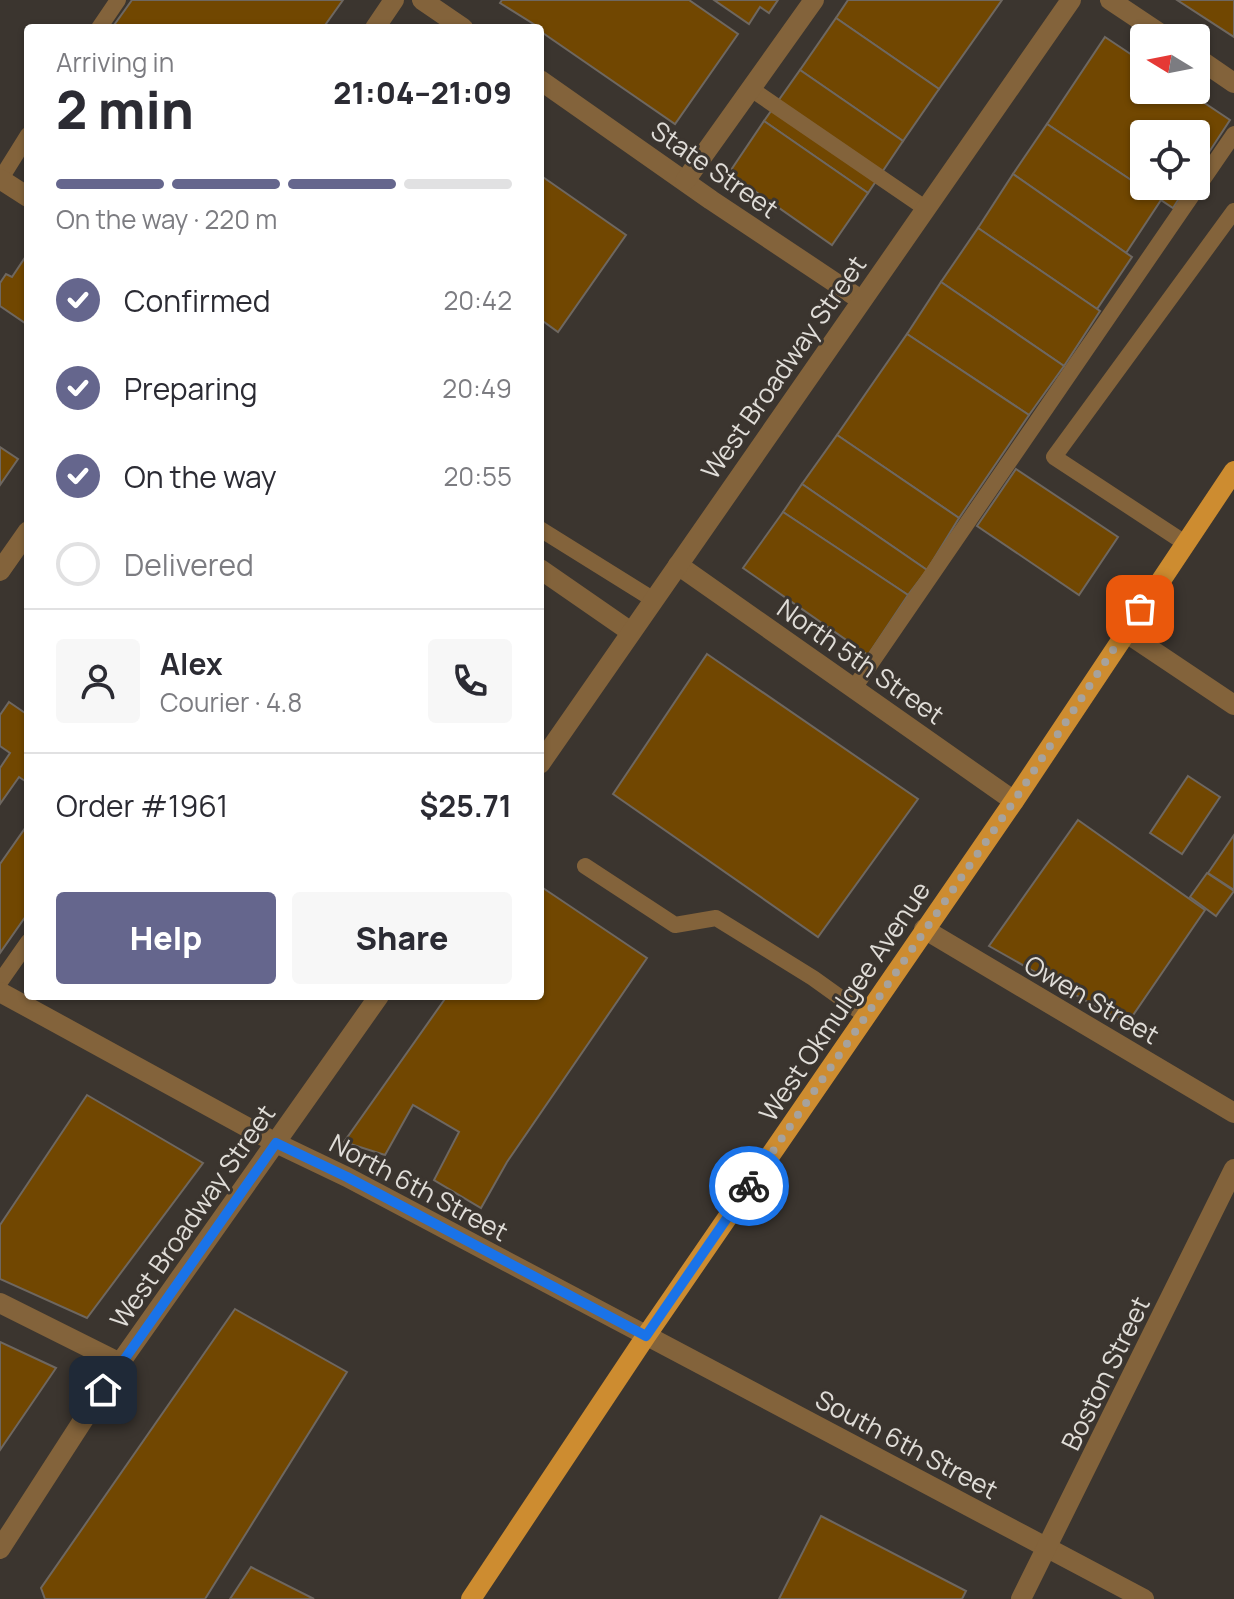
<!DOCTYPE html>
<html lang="en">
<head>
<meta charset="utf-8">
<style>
  :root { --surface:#fff; --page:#f7f7f7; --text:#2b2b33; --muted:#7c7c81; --line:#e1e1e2; --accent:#65668d }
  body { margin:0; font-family:Manrope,sans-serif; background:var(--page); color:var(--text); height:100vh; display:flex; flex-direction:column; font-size:30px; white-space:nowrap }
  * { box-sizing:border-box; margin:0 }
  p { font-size:26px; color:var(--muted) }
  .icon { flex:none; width:44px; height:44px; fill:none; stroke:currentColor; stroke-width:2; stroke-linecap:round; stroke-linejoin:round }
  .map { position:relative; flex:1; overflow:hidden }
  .panel { position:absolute; left:24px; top:24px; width:520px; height:976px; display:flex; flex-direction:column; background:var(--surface); border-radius:8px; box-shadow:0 2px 6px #0004 }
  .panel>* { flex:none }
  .needle { width:52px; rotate:280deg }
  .fabs { position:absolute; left:1130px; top:24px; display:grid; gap:16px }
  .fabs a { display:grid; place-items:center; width:80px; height:80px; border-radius:8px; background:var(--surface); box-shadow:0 2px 6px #0004; font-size:40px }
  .pin { position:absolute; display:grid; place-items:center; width:68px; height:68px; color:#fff; margin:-34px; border-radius:16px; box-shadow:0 4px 12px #0006 }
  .courier { position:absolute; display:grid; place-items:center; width:80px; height:80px; margin:-40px; border:6px solid #1a73e8; border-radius:50%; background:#fff; color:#222; box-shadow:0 2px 10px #0007 }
  .summary em { font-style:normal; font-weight:800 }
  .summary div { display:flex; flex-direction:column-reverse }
  .summary { display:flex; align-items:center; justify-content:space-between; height:136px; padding:0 32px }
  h1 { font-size:52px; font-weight:800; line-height:60px }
  .bar { display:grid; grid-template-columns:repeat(4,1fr); gap:12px 8px; align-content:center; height:96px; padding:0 32px }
  .bar i { height:10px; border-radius:6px; background:var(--line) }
  .bar .current { background:var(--accent) }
  .bar p { grid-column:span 4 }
  .line { display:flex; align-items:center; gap:20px; padding:0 32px; border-top:2px solid var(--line) }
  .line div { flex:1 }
  .round { display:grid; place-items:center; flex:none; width:84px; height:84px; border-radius:8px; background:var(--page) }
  ol { padding:0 32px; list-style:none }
  li { display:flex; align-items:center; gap:24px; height:88px }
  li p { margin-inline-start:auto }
  li .icon { padding:8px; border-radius:50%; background:var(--accent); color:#fff; stroke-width:4 }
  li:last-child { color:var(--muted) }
  li i { width:44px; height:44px; border:4px solid var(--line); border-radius:50% }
  .cta { display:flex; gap:16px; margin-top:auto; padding:16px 32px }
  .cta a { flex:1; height:92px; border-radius:8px; background:var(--accent); color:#fff; font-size:32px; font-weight:800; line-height:92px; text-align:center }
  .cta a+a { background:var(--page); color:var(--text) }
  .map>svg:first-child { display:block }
  .building { fill:#714701; stroke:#6e6760; stroke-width:2 }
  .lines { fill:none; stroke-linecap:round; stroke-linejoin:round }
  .service { stroke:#83633b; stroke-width:16 }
  .pedestrian { stroke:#83633b; stroke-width:20 }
  .minor { stroke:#83633b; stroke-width:20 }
  .tertiary { stroke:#83633b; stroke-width:20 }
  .primary { stroke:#cd8c30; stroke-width:20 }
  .done { stroke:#a6a29d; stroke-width:8; stroke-dasharray:0 14.4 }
  .route { stroke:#1a73e8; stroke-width:10 }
  .labels { text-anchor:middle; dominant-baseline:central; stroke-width:6; stroke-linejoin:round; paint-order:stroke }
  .street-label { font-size:26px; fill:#e0ddd8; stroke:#3b352f }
</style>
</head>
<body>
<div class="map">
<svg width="1234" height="1599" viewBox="0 0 1234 1599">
  <rect width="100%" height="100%" fill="#3b352f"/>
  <g class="building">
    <path d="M132 0H343L323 28H112Z"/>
    <path d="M502 0H689L738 34 675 124 540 31V28L500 3Z"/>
    <path d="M714 0H778L769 13 760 7 749 24Z"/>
    <path d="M848 0H1002L939 89 836 18Z"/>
    <path d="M1177 0H1234V37Z"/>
    <path d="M836 18 939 89 903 141 800 70Z"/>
    <path d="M1105 37 1144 63V90H1185L1230 120 1196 172V134H1144V186H1187L1173 208 1047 124Z"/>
    <path d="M800 70 903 141 868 193 764 121Z"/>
    <path d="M764 121 868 193 832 245 729 173Z"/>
    <path d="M1047 124 1161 200 1126 253 1013 174Z"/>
    <path d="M1013 174 1132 257 1097 309 978 228Z"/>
    <path d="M540 175 626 235 558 332 540 319Z"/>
    <path d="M978 228 1100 311 1064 366 941 282Z"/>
    <path d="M28 253V325L0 306V283L6 274 12 277Z"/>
    <path d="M941 282 1064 366 1029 415 907 334Z"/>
    <path d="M907 334 1029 415 959 518 837 435Z"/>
    <path d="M837 435 959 518 927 570 802 484Z"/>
    <path d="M0 447 18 459 0 485Z"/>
    <path d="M1016 469 1118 537 1079 595 977 526Z"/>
    <path d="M802 484 927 570 908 595 783 512Z"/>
    <path d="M783 512 908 595 868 655 743 568Z"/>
    <path d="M707 654 918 799 818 937 613 794Z"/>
    <path d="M9 702 28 715V783L19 777 0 804V768L10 753 0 746V715Z"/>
    <path d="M1188 776 1220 797 1182 854 1150 833Z"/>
    <path d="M1078 820 1205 910 1127 1024 989 946Z"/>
    <path d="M28 824V913L0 953V864Z"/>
    <path d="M1234 835V890L1208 873Z"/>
    <path d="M1207 873 1234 891 1216 916 1190 897Z"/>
    <path d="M540 886 647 958 507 1162 481 1208 434 1180 459 1132 413 1105 385 1155 344 1142 447 996H540Z"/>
    <path d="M87 1095 203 1163 87 1318 0 1279V1225Z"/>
    <path d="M235 1309 347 1372 205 1599H45L41 1588Z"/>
    <path d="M0 1342 56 1368 0 1450Z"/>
    <path d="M821 1516 966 1591 962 1599H779Z"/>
    <path d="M251 1567 314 1599H230Z"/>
  </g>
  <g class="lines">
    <g class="service">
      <path d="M99 28 118 0"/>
      <path d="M751 89 925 208"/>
      <path d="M0 180 28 135"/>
      <path d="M540 529 654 600"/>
      <path d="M1185 543 1054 457 1234 211"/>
      <path d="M854 688 1234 134"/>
      <path d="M585 866 675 925 716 918 813 978 866 1016"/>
      <path d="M0 982 28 942"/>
    </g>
    <path class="pedestrian" d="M678 565 1014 801"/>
    <g class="minor">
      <path d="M422 0 463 28"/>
      <path d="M1110 0 1167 38"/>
      <path d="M375 28 394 0"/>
      <path d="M1196 57 1234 83"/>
      <path d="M540 80 711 200 861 300"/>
      <path d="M0 179 28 197"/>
      <path d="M685 181 814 0"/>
      <path d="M540 569 631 632"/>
      <path d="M0 571 28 531"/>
      <path d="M1125 632 1234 705"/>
      <path d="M924 929 1234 1113"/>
      <path d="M0 992 276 1143 347 1177 1144 1599"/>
      <path d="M0 1303 120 1363"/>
      <path d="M1021 1599 1234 1169"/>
    </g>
    <g class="tertiary">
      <path d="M540 764 1071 0"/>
      <path d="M0 1549 120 1363 379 996"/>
    </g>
    <path class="primary" d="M471 1599 646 1336 1014 801 1234 471"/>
  </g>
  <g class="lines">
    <path class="done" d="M749 1186 1014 801 1140 609"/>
    <path class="route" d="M103 1390 276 1143 347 1177 646 1336 749 1186"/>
  </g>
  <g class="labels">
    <g class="street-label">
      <text transform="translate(715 169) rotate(35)">State Street</text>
      <text transform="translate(783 367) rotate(-55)">West Broadway Street</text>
      <text transform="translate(861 661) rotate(35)">North 5th Street</text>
      <text transform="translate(1092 999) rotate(30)">Owen Street</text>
      <text transform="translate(844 1001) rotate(-56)">West Okmulgee Avenue</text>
      <text transform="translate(419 1187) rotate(28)">North 6th Street</text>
      <text transform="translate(192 1216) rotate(-55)">West Broadway Street</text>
      <text transform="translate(1105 1373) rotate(-64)">Boston Street</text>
      <text transform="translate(907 1444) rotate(28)">South 6th Street</text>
    </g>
  </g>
</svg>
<div class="fabs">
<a><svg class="needle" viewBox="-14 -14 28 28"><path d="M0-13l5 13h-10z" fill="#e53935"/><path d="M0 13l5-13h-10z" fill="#7c7c81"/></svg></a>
<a><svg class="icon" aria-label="locate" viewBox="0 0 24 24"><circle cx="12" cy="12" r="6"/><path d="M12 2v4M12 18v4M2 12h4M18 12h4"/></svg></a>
</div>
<div class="pin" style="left:1140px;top:609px;background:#ea580c"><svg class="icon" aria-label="bag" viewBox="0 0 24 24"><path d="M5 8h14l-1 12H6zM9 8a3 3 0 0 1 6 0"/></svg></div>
<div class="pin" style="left:103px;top:1390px;background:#1f2937"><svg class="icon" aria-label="home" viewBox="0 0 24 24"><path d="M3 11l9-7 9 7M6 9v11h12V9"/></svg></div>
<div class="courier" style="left:749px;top:1186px"><svg class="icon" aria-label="bike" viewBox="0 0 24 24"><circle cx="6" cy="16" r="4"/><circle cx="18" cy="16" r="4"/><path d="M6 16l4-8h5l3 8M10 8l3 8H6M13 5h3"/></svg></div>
<section class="panel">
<div class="summary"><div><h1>2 min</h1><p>Arriving in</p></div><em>21:04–21:09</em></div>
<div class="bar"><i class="current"></i><i class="current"></i><i class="current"></i><i></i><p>On the way · 220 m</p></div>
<ol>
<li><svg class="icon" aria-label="check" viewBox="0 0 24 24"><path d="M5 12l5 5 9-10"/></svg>Confirmed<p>20:42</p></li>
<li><svg class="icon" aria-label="check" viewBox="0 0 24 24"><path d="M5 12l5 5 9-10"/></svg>Preparing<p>20:49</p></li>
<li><svg class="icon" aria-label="check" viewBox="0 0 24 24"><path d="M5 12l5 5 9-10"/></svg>On the way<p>20:55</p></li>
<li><i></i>Delivered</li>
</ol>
<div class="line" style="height:144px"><a class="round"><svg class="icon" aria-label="person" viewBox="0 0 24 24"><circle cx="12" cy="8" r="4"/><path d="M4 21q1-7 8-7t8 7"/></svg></a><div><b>Alex</b><p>Courier · 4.8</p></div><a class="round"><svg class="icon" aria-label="phone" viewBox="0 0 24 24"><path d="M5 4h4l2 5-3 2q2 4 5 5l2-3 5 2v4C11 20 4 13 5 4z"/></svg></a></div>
<div class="line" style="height:104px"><div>Order #1961</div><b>$25.71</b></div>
<div class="cta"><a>Help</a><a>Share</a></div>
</section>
</div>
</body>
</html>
